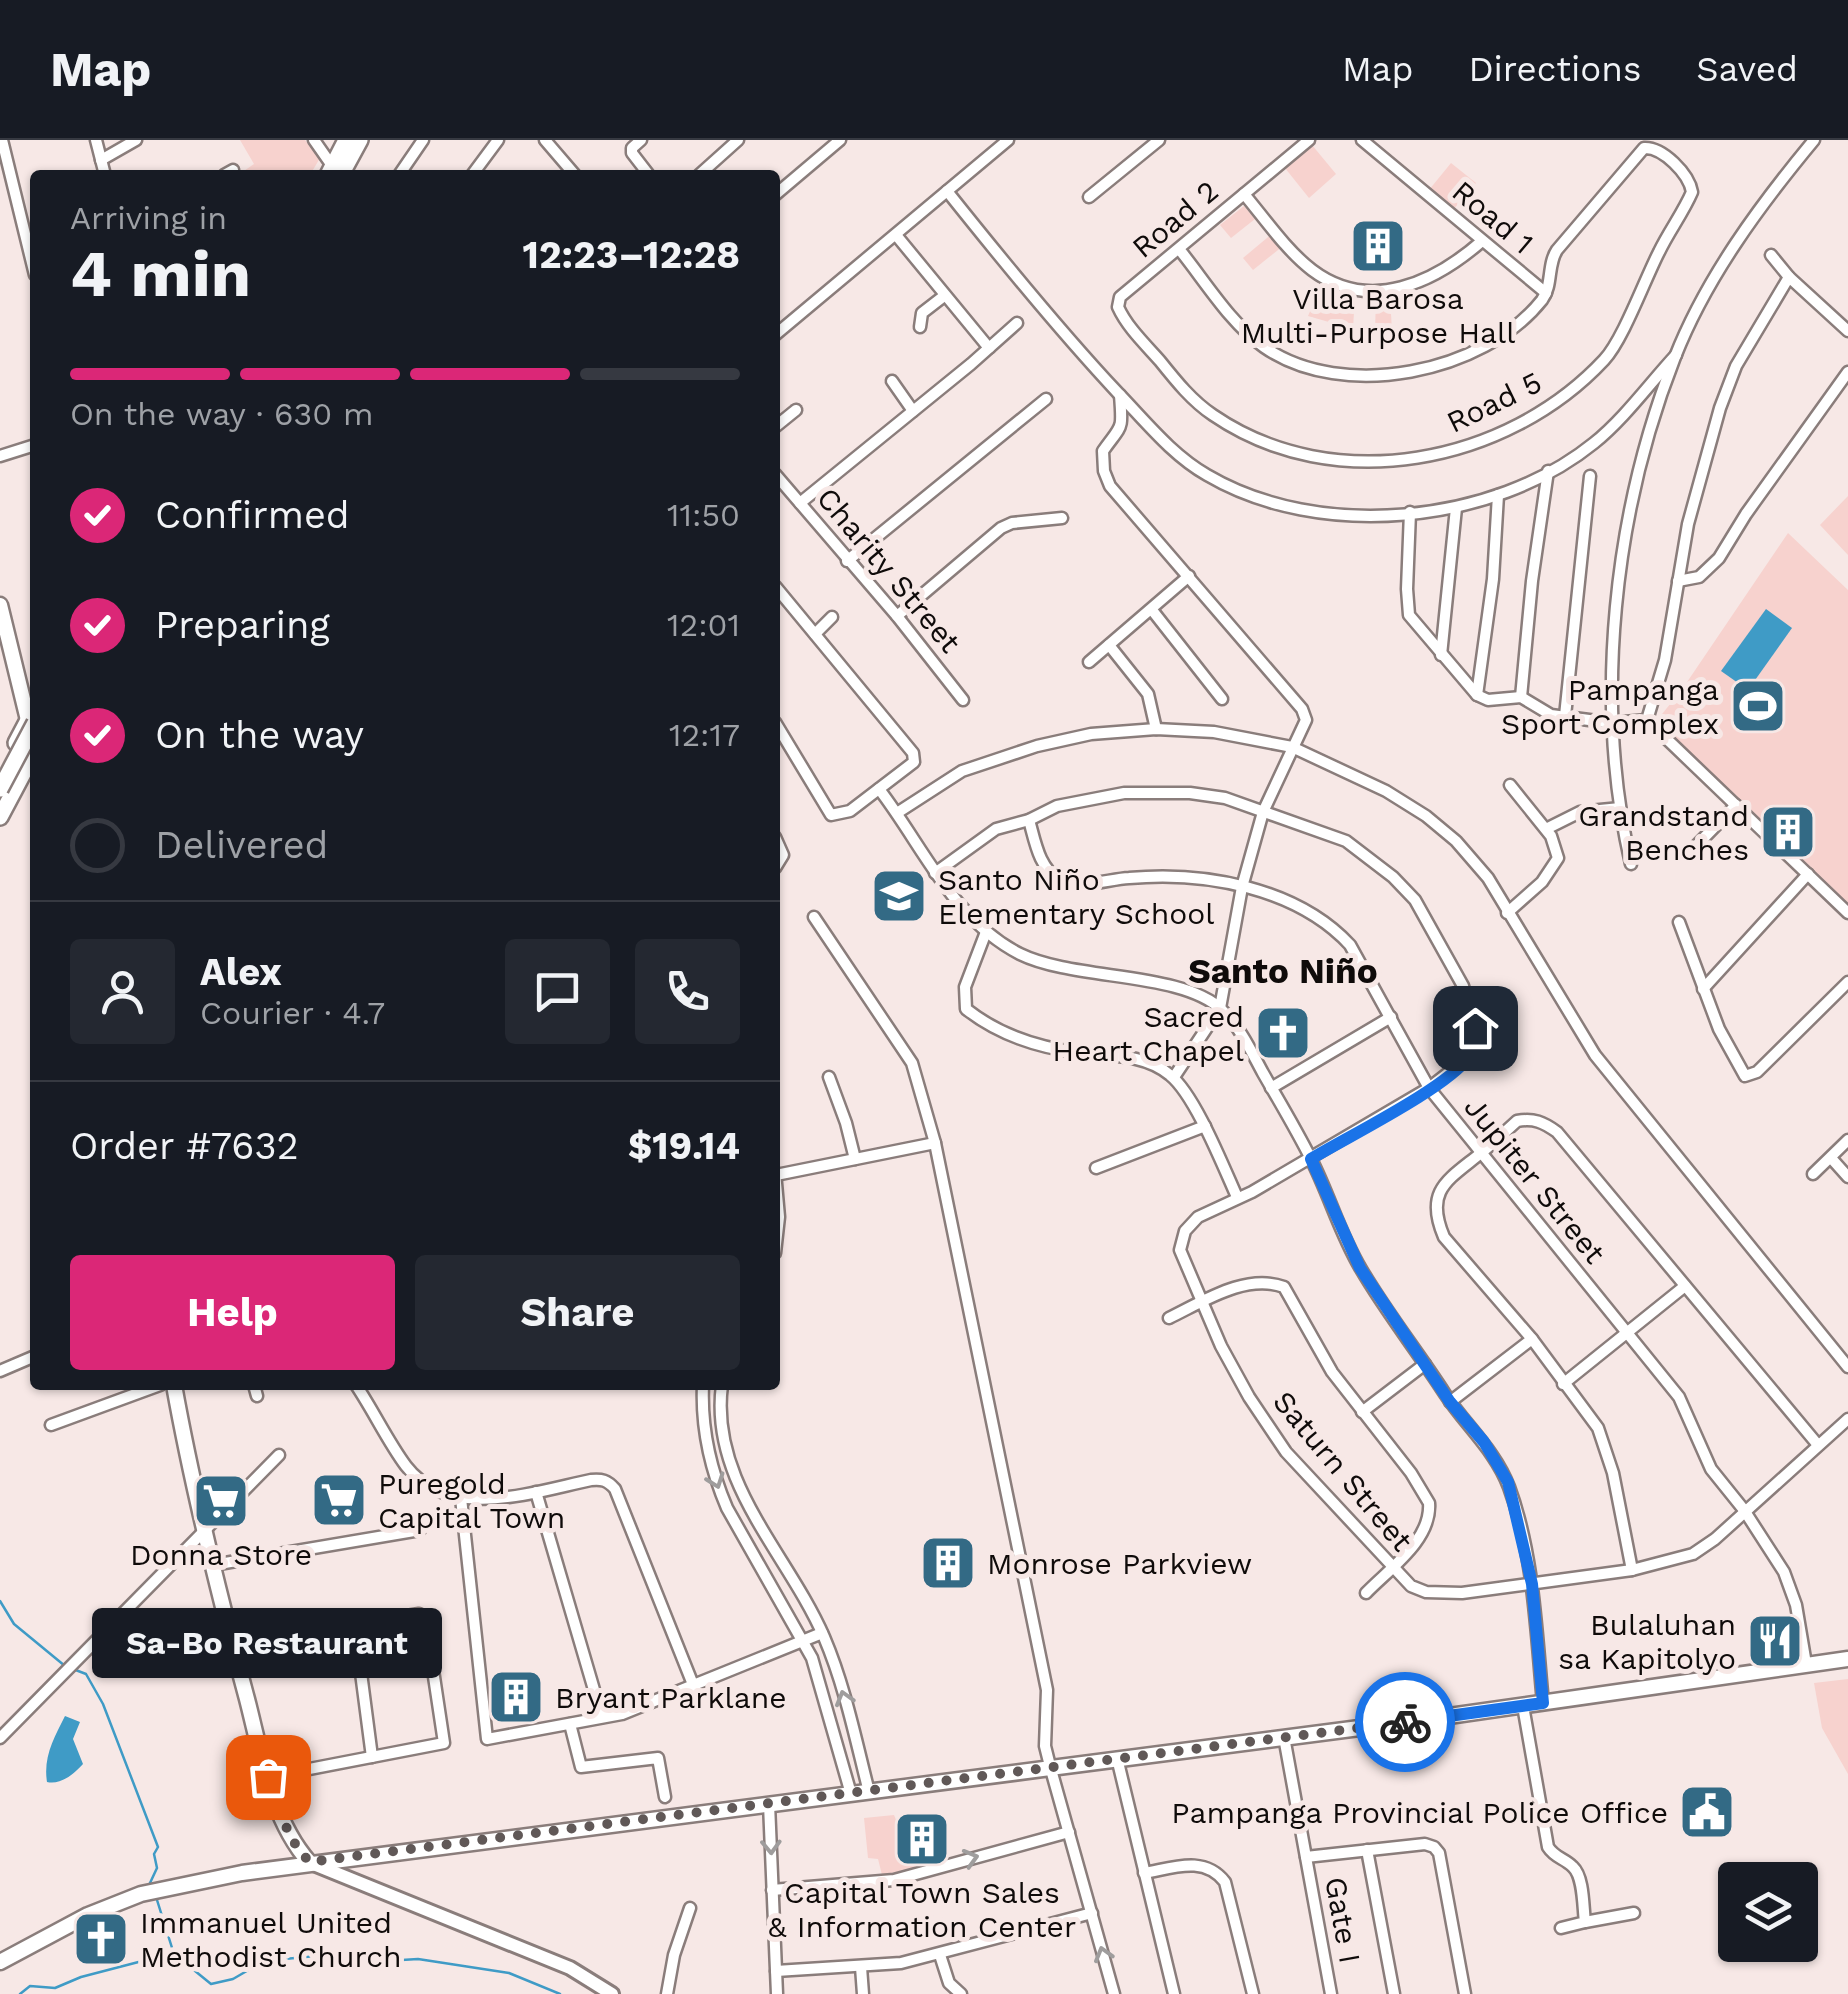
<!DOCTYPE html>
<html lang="en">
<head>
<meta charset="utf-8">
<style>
  :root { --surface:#171b24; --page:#242831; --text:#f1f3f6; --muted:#9ea1a6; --line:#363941; --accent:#db2777 }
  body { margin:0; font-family:"Work Sans",sans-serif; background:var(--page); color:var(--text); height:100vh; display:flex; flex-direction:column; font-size:38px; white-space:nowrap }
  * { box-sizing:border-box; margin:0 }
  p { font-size:32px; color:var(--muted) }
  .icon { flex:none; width:55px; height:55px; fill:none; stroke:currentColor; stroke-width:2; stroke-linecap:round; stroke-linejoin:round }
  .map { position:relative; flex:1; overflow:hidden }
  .side { position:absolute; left:30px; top:30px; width:750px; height:1220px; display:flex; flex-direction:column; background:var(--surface); border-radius:10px; box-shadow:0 2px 8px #0004 }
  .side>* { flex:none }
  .tools { position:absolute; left:1718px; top:1722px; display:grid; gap:20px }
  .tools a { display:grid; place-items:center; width:100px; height:100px; border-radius:10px; background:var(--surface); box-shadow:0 2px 8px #0004; font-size:50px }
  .pin { position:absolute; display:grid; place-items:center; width:85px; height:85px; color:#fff; margin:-42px; border-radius:20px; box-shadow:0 5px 15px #0006 }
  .courier { position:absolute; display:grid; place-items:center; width:100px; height:100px; margin:-50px; border:8px solid #1a73e8; border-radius:50%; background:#fff; color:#222; box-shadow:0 2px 12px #0007 }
  .bubble { position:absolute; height:70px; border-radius:10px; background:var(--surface); box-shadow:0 2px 8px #0004; font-size:32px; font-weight:700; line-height:70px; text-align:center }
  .summary em { font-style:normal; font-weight:700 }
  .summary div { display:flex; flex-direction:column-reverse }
  .summary { display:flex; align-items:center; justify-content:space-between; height:170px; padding:0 40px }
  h1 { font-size:65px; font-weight:700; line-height:75px }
  .bar { display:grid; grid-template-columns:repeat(4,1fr); gap:15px 10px; align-content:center; height:120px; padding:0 40px }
  .bar i { height:12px; border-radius:8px; background:var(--line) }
  .bar .current { background:var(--accent) }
  .bar p { grid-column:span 4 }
  .line { display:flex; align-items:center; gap:25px; padding:0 40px; border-top:2px solid var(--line) }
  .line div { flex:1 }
  .round { display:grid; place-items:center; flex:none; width:105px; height:105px; border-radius:10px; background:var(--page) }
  ol { padding:0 40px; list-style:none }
  li { display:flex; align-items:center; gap:30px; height:110px }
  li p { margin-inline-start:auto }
  li .icon { padding:10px; border-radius:50%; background:var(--accent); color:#fff; stroke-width:4 }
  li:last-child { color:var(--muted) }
  li i { width:55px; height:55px; border:5px solid var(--line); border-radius:50% }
  .primary-button { display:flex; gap:20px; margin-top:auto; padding:20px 40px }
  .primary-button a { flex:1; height:115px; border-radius:10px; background:var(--accent); color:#fff; font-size:40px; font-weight:700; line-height:115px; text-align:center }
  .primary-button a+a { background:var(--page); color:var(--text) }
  header { display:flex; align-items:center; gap:60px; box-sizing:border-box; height:140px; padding:0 50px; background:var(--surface); border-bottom:2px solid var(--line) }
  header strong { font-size:48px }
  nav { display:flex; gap:55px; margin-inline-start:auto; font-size:35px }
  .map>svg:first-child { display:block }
  .green { fill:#f7d2ce }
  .water { fill:#3f9bc6 }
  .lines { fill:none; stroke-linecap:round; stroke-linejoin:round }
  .stream { stroke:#3f9bc6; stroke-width:2.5 }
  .minor-casing { stroke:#8a7d7b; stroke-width:15 }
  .tertiary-casing { stroke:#8a7d7b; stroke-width:18 }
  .secondary-casing { stroke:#8a7d7b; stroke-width:19 }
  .trunk-casing { stroke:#8a7d7b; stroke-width:20 }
  .minor { stroke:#fff; stroke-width:10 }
  .tertiary { stroke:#fff; stroke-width:12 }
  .secondary { stroke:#fff; stroke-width:14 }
  .trunk { stroke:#fff; stroke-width:15 }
  .trunk-bridge-casing { stroke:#8a7d7b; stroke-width:20; stroke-linecap:butt }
  .trunk-bridge { stroke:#fff; stroke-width:15 }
  .oneway { stroke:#9f9d9d }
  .done { stroke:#605857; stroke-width:10; stroke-dasharray:0 18 }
  .route { stroke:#1a73e8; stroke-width:12 }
  .labels { text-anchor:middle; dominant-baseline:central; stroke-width:10; stroke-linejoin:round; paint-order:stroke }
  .street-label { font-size:30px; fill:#0f0b0a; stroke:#f7e8e6 }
  .poi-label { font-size:30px; fill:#0f0b0a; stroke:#f7e8e6; text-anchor:end }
  .quarter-label { font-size:35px; font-weight:bold; fill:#0f0b0a; stroke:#f7e8e6 }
</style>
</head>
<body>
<header>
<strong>Map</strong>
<nav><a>Map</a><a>Directions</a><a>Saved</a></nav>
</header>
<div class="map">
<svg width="1848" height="1854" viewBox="0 0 1848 1854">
  <rect width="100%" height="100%" fill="#f7e8e6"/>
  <g class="green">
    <path d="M240 0H305L320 18 310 35H238L254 24Z"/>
    <path d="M1312 5 1336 34 1309 58 1285 28Z"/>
    <path d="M1451 23 1476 43 1452 71 1429 50Z"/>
    <path d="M1244 66 1255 79 1231 98 1220 85Z"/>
    <path d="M1273 93 1283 106 1253 130 1243 118Z"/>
    <path d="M1321 146 1355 155 1353 189 1308 176Z"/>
    <path d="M1390 157 1392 191H1375L1376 158Z"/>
    <path d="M1848 356V415L1820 385Z"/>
    <path d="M1788 393 1848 450V773L1654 584 1683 548Z"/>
    <path d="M1848 1539V1634L1822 1588 1814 1543Z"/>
    <path d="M894 1675 916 1728 882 1735 878 1719 868 1718 864 1678Z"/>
  </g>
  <g class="water">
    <path d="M1766 469 1792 488 1748 550 1721 531Z"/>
    <path d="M65 1576 80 1582 73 1599 83 1624C74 1634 61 1645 47 1642 43 1617 54 1598 65 1576Z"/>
  </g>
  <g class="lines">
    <g class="stream">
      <path d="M0 1461 14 1484 65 1526"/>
      <path d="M73 1529 86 1534 103 1564 158 1707 154 1714 157 1728 150 1743"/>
      <path d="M157 1760 173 1811"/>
      <path d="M20 1854 30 1846 55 1848 81 1837 173 1813 211 1844 233 1839 264 1821 326 1815 369 1822 418 1819 509 1833 560 1854"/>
    </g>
    <g class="minor-casing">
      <g id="minor">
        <path d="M2 0 35 135"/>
        <path d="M96 0 105 35"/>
        <path d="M314 0 335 30"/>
        <path d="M545 0 575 35"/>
        <path d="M641 0 632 8V13L649 35"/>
        <path d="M1362 0 1546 153"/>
        <path d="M101 20 136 0"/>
        <path d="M224 35 233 30"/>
        <path d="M399 35 423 0"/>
        <path d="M472 35 498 0"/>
        <path d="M699 35 738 0"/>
        <path d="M947 51C1002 120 1058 189 1118 253 1146 282 1172 315 1207 335 1319 401 1493 385 1594 303 1624 279 1650 243 1676 215"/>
        <path d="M1244 54C1265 79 1286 110 1312 130 1370 174 1435 142 1482 101"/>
        <path d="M775 55 840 0"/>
        <path d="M1089 57 1159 0"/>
        <path d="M896 95 989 208"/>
        <path d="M1179 109C1205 141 1230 183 1264 207 1343 262 1484 233 1542 160 1553 145 1547 125 1557 110L1644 8C1663 7 1689 34 1692 52 1683 73 1669 91 1659 112 1645 139 1623 200 1604 220 1507 324 1334 358 1213 275 1192 261 1176 241 1160 221 1145 204 1127 187 1118 167L1120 157 1309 0"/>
        <path d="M1771 115 1789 137"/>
        <path d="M920 187 922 173 944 156"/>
        <path d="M775 195 1008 0"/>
        <path d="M892 241 913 271"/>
        <path d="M1120 255C1123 292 1122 284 1103 311L1104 331 1110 346 1302 569 1306 580 1263 672 1242 747 1220 868 1174 937"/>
        <path d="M775 287 796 270"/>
        <path d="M0 316 35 305"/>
        <path d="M775 334 897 476 963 560"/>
        <path d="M800 363 971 224 1017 183"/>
        <path d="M1410 372 1407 449 1409 475 1477 555 1488 560 1521 557 1551 575 1612 583 1647 580"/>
        <path d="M847 421 1046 259"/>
        <path d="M1678 441 1699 437 1719 418 1746 374 1848 232"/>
        <path d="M775 446 913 613 914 622 850 671 831 675 775 582"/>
        <path d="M1152 470 1222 559"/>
        <path d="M897 476 1001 388 1012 383 1062 378"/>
        <path d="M815 494 832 477"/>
        <path d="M1109 505 1148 554 1156 589"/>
        <path d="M1441 515 1456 368"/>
        <path d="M1089 522 1189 436"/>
        <path d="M1477 555 1493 439 1498 355"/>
        <path d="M1521 557 1532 441 1548 331"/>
        <path d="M1565 576 1590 336"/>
        <path d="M1647 580 1665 520 1688 384 1720 268 1736 226 1789 137 1848 191"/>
        <path d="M1647 580 1848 773"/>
        <path d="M879 649C923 706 953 780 1020 814 1075 841 1182 831 1222 870 1240 887 1251 911 1263 933 1279 961 1296 989 1311 1019 1329 1054 1340 1094 1361 1129 1386 1172 1418 1212 1445 1254 1466 1286 1495 1310 1509 1347 1534 1415 1536 1491 1543 1563"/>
        <path d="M897 673 962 631 1037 606 1091 594 1156 589 1214 592 1292 607 1386 651 1426 676 1456 701 1488 738 1595 915 1848 1227"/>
        <path d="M1029 680C1035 701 1039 729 1060 740 1078 750 1109 739 1129 738 1205 731 1297 748 1350 805L1429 948 1679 1257 1711 1329 1744 1370 1784 1432 1796 1465 1806 1524"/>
        <path d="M1546 689 1580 672 1620 668"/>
        <path d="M775 697 783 715 775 728"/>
        <path d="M1694 708 1736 665"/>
        <path d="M1631 724C1593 561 1614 372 1675 217 1706 138 1760 65 1814 0"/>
        <path d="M935 733 996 689 1029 680 1057 666 1124 653H1190L1225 658 1346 701 1393 737 1415 760 1463 846 1477 900 1469 917 1429 948 1252 1052 1198 1077 1185 1091 1180 1110 1221 1206 1249 1257 1286 1312 1411 1446 1426 1452 1462 1453 1632 1430 1693 1414 1715 1399 1848 1279"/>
        <path d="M1507 773 1542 742 1558 718 1551 696 1510 645"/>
        <path d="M814 777 912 923 935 1003 1047 1550 1045 1606 1050 1626 1114 1854"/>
        <path d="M1679 782 1719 889 1745 936 1757 932 1848 842"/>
        <path d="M986 792 965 847 966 869C999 895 1039 908 1081 913 1111 916 1145 914 1170 935 1195 955 1223 1026 1237 1057"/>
        <path d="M1703 849 1808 734"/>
        <path d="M829 937 846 983 855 1019"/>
        <path d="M1271 948 1391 877"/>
        <path d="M1831 1018 1848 1037"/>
        <path d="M1096 1028 1205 986"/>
        <path d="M775 1032 779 1077 775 1113"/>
        <path d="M1813 1034 1848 1000"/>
        <path d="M776 1035 935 1003"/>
        <path d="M1169 1178C1204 1161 1246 1133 1284 1147L1332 1232 1411 1333 1429 1363C1432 1400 1389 1429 1366 1453"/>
        <path d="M0 1231 35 1216"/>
        <path d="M1563 1244 1685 1146"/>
        <path d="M254 1245 257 1256"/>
        <path d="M356 1245C373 1270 388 1302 406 1326 449 1382 533 1352 591 1340 602 1339 607 1340 615 1349L694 1547"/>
        <path d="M703 1245C701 1289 710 1328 727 1368L812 1518 851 1654"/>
        <path d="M722 1245C709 1342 788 1414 824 1497 845 1546 856 1601 869 1652"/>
        <path d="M1450 1262 1532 1199"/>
        <path d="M1362 1272 1425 1224"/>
        <path d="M51 1285 160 1245"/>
        <path d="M536 1352 602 1577"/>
        <path d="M461 1358 487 1599 622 1574 822 1493"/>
        <path d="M213 1425 420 1390"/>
        <path d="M1632 1430 1613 1333 1598 1288 1532 1199 1444 1097C1424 1050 1448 1040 1481 1013 1493 1003 1505 992 1517 981 1534 978 1543 982 1557 992L1818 1305"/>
        <path d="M355 1487 372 1617"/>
        <path d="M135 1503 164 1525 299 1493 419 1474 425 1477 444 1603 268 1637"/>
        <path d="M1523 1566 1548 1707C1555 1718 1564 1718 1573 1727 1584 1737 1583 1768 1585 1782L1561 1788"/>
        <path d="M570 1584 581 1627 658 1618 665 1657"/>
        <path d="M1284 1597 1331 1854"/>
        <path d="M0 1598 279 1315"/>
        <path d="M1117 1618 1174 1854"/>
        <path d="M769 1664 777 1854"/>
        <path d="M1367 1710 1394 1854"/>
        <path d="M1306 1717 1425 1704 1434 1707 1439 1713 1465 1854"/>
        <path d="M1144 1733C1173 1728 1204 1715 1225 1742L1253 1854"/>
        <path d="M772 1750 894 1740 1069 1692"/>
        <path d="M1585 1782 1634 1773"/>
        <path d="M940 1815 949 1843 961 1854"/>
        <path d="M861 1827 863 1854"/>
        <path d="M776 1831 901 1823 1092 1773"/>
        <path d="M667 1854 674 1815 690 1768"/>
      </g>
    </g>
    <g class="tertiary-casing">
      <path id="tertiary" d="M311 1723 570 1828 612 1854"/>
    </g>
    <g class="secondary-casing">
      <g id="secondary">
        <path d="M0 465 29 584"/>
        <path d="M174 1245C193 1351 219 1455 247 1559 261 1613 271 1679 309 1722"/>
        <path d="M0 1822 88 1775 141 1754 242 1733 1421 1580 1848 1519"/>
      </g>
    </g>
    <g class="trunk-casing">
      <g id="trunk">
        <path d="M328 35 346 0"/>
        <path d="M341 35 360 0"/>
        <path d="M16 603 35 567"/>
        <path d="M0 677 35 611"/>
      </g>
    </g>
    <use href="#minor" class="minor"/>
    <use href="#tertiary" class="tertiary"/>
    <use href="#secondary" class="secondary"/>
    <use href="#trunk" class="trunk"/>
    <g class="trunk-bridge-casing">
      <path id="trunk-bridge" d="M0 649 35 583"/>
    </g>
    <use href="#trunk-bridge" class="trunk-bridge"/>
  </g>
  <defs><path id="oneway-chevron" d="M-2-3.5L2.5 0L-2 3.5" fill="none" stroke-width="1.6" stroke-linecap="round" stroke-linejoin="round" transform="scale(2.5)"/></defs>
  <g class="oneway">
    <use href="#oneway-chevron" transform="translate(716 1341) rotate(70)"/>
    <use href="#oneway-chevron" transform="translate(844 1558) rotate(-106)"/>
    <use href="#oneway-chevron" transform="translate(771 1707) rotate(88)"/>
    <use href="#oneway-chevron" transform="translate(971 1718) rotate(-16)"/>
    <use href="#oneway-chevron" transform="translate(1103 1814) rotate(-106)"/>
  </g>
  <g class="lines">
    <path class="done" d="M268 1637 290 1697 309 1722 1405 1582"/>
    <path class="route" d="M1405 1582 1543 1563 1532 1444 1508 1342 1484 1302 1450 1262 1360 1128 1311 1019C1349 996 1445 949 1469 917 1476 908 1477 899 1475 888"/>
  </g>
  <defs>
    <g id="building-square" transform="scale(2.875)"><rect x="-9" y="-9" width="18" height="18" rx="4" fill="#336a85" stroke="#f7e8e6"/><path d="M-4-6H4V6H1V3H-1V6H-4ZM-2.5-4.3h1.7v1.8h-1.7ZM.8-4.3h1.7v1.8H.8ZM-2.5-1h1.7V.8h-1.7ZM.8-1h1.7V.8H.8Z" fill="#fff"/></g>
    <g id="stadium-square" transform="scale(2.875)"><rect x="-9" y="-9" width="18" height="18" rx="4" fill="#336a85" stroke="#f7e8e6"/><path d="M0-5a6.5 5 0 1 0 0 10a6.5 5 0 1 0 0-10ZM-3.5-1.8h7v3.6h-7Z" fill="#fff"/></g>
    <g id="school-square" transform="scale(2.875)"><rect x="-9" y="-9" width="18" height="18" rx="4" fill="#336a85" stroke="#f7e8e6"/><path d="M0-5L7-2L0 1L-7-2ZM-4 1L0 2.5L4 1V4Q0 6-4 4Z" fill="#fff"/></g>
    <g id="church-square" transform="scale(2.875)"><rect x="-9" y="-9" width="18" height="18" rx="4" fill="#336a85" stroke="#f7e8e6"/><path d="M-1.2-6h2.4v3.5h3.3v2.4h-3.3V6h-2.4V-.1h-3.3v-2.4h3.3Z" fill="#fff"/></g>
    <g id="supermarket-square" transform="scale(2.875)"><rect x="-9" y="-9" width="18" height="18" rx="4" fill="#336a85" stroke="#f7e8e6"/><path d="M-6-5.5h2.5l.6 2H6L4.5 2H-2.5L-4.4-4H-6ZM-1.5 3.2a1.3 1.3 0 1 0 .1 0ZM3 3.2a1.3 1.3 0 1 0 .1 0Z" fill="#fff"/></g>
    <g id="restaurant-square" transform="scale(2.875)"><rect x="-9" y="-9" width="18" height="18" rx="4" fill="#336a85" stroke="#f7e8e6"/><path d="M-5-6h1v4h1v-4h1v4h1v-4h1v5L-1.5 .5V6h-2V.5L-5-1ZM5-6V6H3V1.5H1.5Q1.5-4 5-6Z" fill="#fff"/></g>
    <g id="civic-square" transform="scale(2.875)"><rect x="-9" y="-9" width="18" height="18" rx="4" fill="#336a85" stroke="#f7e8e6"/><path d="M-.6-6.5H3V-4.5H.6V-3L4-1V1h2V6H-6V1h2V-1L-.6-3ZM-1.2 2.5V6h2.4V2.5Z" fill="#fff"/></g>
  </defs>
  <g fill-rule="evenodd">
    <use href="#building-square" x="1378" y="106"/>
    <use href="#stadium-square" x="1758" y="566"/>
    <use href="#building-square" x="1788" y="692"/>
    <use href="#school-square" x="899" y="756"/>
    <use href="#church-square" x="1283" y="893"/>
    <use href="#supermarket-square" x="339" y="1360"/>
    <use href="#supermarket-square" x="221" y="1361"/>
    <use href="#building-square" x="948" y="1423"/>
    <use href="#restaurant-square" x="1775" y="1501"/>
    <use href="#building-square" x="516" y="1557"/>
    <use href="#civic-square" x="1707" y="1672"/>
    <use href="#building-square" x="922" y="1699"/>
    <use href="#church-square" x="101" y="1799"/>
  </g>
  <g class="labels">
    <g class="street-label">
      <text transform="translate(1493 77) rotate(40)">Road 1</text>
      <text transform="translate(1175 79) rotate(-40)">Road 2</text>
      <text transform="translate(1494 262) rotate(-26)">Road 5</text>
      <text transform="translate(889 430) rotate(50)">Charity Street</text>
      <text transform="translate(1535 1040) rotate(51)">Jupiter Street</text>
      <text transform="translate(1343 1331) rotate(50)">Saturn Street</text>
      <text transform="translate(1343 1780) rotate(80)">Gate I</text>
    </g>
    <g class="poi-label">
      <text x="1378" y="158" text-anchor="middle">Villa Barosa<tspan x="1378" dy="34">Multi-Purpose Hall</tspan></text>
      <text x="1719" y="549">Pampanga<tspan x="1719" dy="34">Sport Complex</tspan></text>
      <text x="1749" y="675">Grandstand<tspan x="1749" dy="34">Benches</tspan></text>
      <text x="938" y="739" text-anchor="start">Santo Niño<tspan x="938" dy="34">Elementary School</tspan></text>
      <text x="1244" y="876">Sacred<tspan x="1244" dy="34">Heart Chapel</tspan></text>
      <text x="378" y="1343" text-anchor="start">Puregold<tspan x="378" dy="34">Capital Town</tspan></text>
      <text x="221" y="1414" text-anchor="middle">Donna Store</text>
      <text x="987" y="1423" text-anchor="start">Monrose Parkview</text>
      <text x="1736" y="1484">Bulaluhan<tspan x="1736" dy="34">sa Kapitolyo</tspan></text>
      <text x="555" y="1557" text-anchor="start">Bryant Parklane</text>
      <text x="1668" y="1672">Pampanga Provincial Police Office</text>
      <text x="922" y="1752" text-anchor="middle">Capital Town Sales<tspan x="922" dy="34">&amp; Information Center</tspan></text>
      <text x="140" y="1782" text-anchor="start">Immanuel United<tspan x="140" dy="34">Methodist Church</tspan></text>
    </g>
    <g class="quarter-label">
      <text x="1283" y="831">Santo Niño</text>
    </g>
  </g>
</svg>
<div class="tools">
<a><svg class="icon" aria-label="layers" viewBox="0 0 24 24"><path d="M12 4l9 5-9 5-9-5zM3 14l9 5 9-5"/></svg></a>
</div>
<div class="pin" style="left:268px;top:1637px;background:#ea580c"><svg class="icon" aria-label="bag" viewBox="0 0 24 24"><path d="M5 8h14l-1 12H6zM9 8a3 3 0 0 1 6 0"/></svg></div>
<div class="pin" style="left:1475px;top:888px;background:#1f2937"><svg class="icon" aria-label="home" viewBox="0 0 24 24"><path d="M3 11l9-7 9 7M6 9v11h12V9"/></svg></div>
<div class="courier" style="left:1405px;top:1582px"><svg class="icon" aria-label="bike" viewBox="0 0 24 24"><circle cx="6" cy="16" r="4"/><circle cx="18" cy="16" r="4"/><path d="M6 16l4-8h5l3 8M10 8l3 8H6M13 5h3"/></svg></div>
<div class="bubble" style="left:92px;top:1468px;width:350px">Sa-Bo Restaurant</div>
<section class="side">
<div class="summary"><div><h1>4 min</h1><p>Arriving in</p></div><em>12:23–12:28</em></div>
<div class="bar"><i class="current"></i><i class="current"></i><i class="current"></i><i></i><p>On the way · 630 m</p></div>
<ol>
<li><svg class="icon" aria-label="check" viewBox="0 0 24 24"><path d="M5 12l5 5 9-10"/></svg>Confirmed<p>11:50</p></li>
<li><svg class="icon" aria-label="check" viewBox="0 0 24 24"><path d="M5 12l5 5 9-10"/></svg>Preparing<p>12:01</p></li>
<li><svg class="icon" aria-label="check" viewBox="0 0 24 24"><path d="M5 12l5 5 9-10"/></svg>On the way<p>12:17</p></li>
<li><i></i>Delivered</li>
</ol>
<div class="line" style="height:180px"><a class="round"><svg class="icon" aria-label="person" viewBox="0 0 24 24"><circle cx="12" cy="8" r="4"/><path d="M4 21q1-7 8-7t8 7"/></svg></a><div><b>Alex</b><p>Courier · 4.7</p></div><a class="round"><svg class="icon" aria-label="chat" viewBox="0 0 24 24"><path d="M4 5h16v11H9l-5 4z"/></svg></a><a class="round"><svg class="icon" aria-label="phone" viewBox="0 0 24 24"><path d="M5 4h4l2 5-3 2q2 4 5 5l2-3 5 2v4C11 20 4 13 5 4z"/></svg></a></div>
<div class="line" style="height:130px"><div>Order #7632</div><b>$19.14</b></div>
<div class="primary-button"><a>Help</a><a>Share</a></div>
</section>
</div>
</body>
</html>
